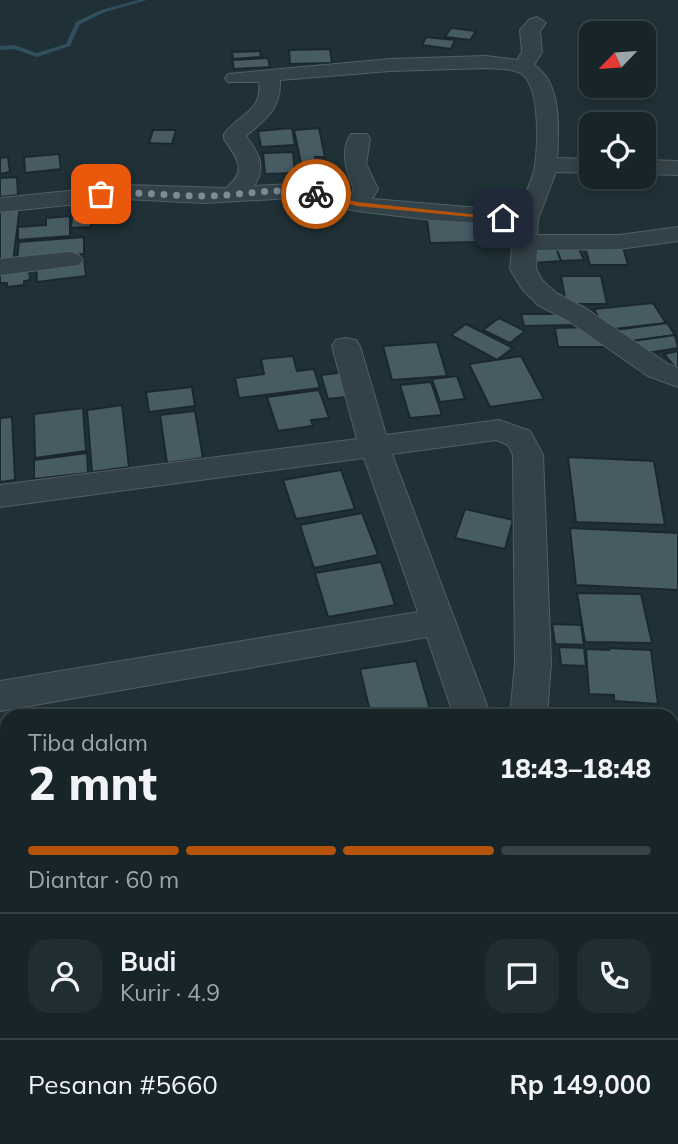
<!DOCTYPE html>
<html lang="id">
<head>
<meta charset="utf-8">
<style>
  :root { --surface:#172529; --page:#202d31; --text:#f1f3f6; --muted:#9ea5a8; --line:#364246; --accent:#b45309 }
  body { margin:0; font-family:Mulish,sans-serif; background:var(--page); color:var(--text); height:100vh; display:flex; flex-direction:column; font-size:26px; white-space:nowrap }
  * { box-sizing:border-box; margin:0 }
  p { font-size:23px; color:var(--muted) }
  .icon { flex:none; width:38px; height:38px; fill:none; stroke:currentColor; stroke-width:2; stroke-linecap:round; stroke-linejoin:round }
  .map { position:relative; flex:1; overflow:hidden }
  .side { position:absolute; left:0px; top:709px; width:679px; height:436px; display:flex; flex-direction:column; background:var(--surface); border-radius:21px 21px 0 0; box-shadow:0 4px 10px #0003,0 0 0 2px var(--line) }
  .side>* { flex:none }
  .needle { width:46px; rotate:245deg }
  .tools { position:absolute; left:579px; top:21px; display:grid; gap:14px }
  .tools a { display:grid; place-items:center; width:77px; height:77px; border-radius:14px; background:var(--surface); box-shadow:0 4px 10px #0003,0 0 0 2px var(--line); font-size:35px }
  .pin { position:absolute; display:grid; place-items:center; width:60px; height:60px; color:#fff; margin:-30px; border-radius:14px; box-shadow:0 4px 10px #0006 }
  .courier { position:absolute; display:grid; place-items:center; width:70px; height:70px; margin:-35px; border:5px solid #b45309; border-radius:50%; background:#fff; color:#222; box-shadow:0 2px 9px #0007 }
  .overview em { font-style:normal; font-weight:800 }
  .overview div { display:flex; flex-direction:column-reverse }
  .overview { display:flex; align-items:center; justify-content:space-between; height:119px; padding:0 28px }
  h1 { font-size:46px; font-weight:800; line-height:52px }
  .bar { display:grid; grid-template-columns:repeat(4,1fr); gap:10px 7px; align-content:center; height:84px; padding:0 28px }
  .bar i { height:9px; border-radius:5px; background:var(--line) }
  .bar .selected { background:var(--accent) }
  .bar p { grid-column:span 4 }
  .line { display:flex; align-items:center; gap:18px; padding:0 28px; border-top:2px solid var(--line) }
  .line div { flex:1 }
  .round { display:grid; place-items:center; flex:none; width:74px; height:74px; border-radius:21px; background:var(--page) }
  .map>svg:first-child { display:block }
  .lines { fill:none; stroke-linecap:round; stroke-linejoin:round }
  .stream { fill:#30505d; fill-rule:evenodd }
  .building { fill:#475b63; stroke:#1a282e; stroke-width:2 }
  .minor-casing { stroke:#505f66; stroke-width:2 }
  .minor { fill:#334248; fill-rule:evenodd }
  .route { fill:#b45309 }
  .done { stroke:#7b8c93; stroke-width:7; stroke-dasharray:0 12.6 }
</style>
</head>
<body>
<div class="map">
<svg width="678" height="1144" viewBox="0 0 678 1144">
  <rect width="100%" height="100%" fill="#1f3137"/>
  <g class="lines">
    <path class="stream" d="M139 0H147L105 12 80 24 70 46 37 57 14 49 0 50V46L14 45 37 53 66 44 76 22 101 10Z"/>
  </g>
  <g class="building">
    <path d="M451 28 476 31 470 40 445 37Z"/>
    <path d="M426 37 455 40 451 49 422 45Z"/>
    <path d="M330 49 332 63 290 64 289 50Z"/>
    <path d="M260 51 261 57 233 59 232 52Z"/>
    <path d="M268 58 270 67 234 69 232 60Z"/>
    <path d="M292 128 295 145 261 147 258 131Z"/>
    <path d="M319 128 325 157H315L316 162 301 163 294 130Z"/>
    <path d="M153 130H176L172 144 149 143Z"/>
    <path d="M293 152 295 173 265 174 263 153Z"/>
    <path d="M59 154 61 169 25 173 24 157Z"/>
    <path d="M8 157 10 172 0 174V158Z"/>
    <path d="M17 177 18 195 0 197V178Z"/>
    <path d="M20 206 13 262 0 263V207Z"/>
    <path d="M92 206 91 227 71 228 73 207Z"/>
    <path d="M70 216V236L18 240V227L46 225V218Z"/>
    <path d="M475 218 479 242 430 243 427 219Z"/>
    <path d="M481 220 510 221 511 243 482 242Z"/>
    <path d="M84 237V254L17 260 19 242Z"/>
    <path d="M578 247 584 260 561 261 556 248Z"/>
    <path d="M585 247H623L628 265H590Z"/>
    <path d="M556 248 561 261 533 263 528 249Z"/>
    <path d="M84 259 86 276 37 282 36 264Z"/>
    <path d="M29 267 30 280 24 281V285L7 287V283H0V270Z"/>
    <path d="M561 276H601L607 304H566Z"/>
    <path d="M653 303 666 323 605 330 594 309Z"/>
    <path d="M521 314H569L572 325 524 326Z"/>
    <path d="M499 318 525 331 510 343 483 330Z"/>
    <path d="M667 323 675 335 623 342 615 330Z"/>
    <path d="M466 324 513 348 497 360 451 335Z"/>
    <path d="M588 327 607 347H558L555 328Z"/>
    <path d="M675 335 678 348 641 354 633 341Z"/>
    <path d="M437 342 447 376 392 380 383 346Z"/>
    <path d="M678 351V370H677L664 354Z"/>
    <path d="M293 356 297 371 314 369 320 388 239 398 235 378 264 374 261 359Z"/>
    <path d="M521 356 544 399 490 407 469 364Z"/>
    <path d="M346 372 354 396 328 399 321 375Z"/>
    <path d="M457 376 465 399 440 402 432 379Z"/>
    <path d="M431 382 442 415 410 418 400 385Z"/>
    <path d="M192 387 195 406 149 412 146 392Z"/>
    <path d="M319 390 329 418 311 420 313 426 278 431 267 397Z"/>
    <path d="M122 405 129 467 92 472 87 410Z"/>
    <path d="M83 408 86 451 35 458 34 414Z"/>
    <path d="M195 411 203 458 167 463 160 415Z"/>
    <path d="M12 417 15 480 0 482V418Z"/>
    <path d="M87 453 88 473 34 479V460Z"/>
    <path d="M568 457 654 461 665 525 576 522Z"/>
    <path d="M341 470 355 509 296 519 283 480Z"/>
    <path d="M465 509 513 520 505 549 455 538Z"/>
    <path d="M362 513 378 555 314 568 300 525Z"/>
    <path d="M570 528 678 533V590L576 585Z"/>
    <path d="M381 562 395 605 328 617 315 573Z"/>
    <path d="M577 593 641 594 652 643 585 642Z"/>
    <path d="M552 624 581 625 584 645 555 644Z"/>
    <path d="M559 647 584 648 586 666 561 665Z"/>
    <path d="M608 648 651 650 658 704 614 701V695L589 694 586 649 609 650Z"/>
    <path d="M416 661 432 716H371L360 669Z"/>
    <path d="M5 850 7 917 0 919V851Z"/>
    <path d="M7 1015V1067L0 1069V1017Z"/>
    <path d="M7 1071V1112L0 1114V1072Z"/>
    <path d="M7 1114V1138H52L53 1144H0V1116Z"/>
    <path d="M341 1138H402L404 1144H342Z"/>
    <path d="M412 1138H486L487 1144H414Z"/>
  </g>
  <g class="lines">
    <g class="minor-casing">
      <g id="minor">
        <path d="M537 17 546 23 540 31 542 52 534 65C562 82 559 130 557 158L592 159V173L556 172 538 219 537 235H619L678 227V241L619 249 537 250 536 269 542 280 556 293 585 308 668 364 678 368V387L648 376 567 320 538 305 522 289 510 269 514 225 432 220 357 211 291 198 204 203 126 199 0 212V198L126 185 226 188C249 170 236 157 224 139V134C239 114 263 111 259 82H228L225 78 228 74 390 59 486 56 517 60 522 52 520 30 530 19ZM486 68C497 69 514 68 523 75 541 90 538 150 534 171 531 184 523 198 517 211L372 199 378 189 366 164 370 139 367 134H351C339 153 347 171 354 189L350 196 291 184 254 186C267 167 258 152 246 136 267 118 281 109 280 80L390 71Z"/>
        <path d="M644 160 678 161V175L644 174Z"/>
        <path d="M70 252 79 255 83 260 79 265 0 275V259Z"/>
        <path d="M346 338 356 340 360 346 386 435 499 420 530 431 543 455 551 663 547 716H510L515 663 513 455 508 445 496 440 392 454 491 716H454L427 637 0 711V681L418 612 364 458 0 507V485L357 439 332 346 336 340Z"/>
        <path d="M7 952V994L0 995V953Z"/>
        <path d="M539 1138H587L589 1144H541Z"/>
      </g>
    </g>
    <use href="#minor" class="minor"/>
  </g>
  <path class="route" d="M316 191 357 202 507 218 503 220 357 206 313 196Z"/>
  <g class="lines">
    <path class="done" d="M101 194C136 191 169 196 203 196 241 196 278 186 316 194"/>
  </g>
</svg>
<div class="tools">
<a><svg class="needle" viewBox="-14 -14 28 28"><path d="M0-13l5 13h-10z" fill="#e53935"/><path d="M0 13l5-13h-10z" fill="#9ea5a8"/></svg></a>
<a><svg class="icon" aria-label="locate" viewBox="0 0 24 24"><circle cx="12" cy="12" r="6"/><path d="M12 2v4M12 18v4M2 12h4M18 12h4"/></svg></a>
</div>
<div class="pin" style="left:101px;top:194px;background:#ea580c"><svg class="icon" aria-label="bag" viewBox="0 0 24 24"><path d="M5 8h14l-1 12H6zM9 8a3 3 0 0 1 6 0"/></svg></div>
<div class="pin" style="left:503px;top:218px;background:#1f2937"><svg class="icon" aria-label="home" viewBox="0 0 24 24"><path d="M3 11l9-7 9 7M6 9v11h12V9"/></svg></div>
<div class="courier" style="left:316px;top:194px"><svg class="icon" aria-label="bike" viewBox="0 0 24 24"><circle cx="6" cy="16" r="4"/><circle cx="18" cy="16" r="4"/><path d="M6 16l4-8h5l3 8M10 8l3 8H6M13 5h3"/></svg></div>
<section class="side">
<div class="overview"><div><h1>2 mnt</h1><p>Tiba dalam</p></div><em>18:43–18:48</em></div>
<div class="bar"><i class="selected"></i><i class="selected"></i><i class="selected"></i><i></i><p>Diantar · 60 m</p></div>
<div class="line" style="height:126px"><a class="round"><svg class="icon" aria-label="person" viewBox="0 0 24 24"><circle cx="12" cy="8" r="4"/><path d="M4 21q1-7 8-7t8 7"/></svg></a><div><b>Budi</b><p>Kurir · 4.9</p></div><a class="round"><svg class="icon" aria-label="chat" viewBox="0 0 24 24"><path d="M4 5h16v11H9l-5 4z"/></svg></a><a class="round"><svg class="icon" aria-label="phone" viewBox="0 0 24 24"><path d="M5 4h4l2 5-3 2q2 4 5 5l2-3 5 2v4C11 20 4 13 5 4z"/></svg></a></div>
<div class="line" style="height:91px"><div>Pesanan #5660</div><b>Rp 149,000</b></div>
</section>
</div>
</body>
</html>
